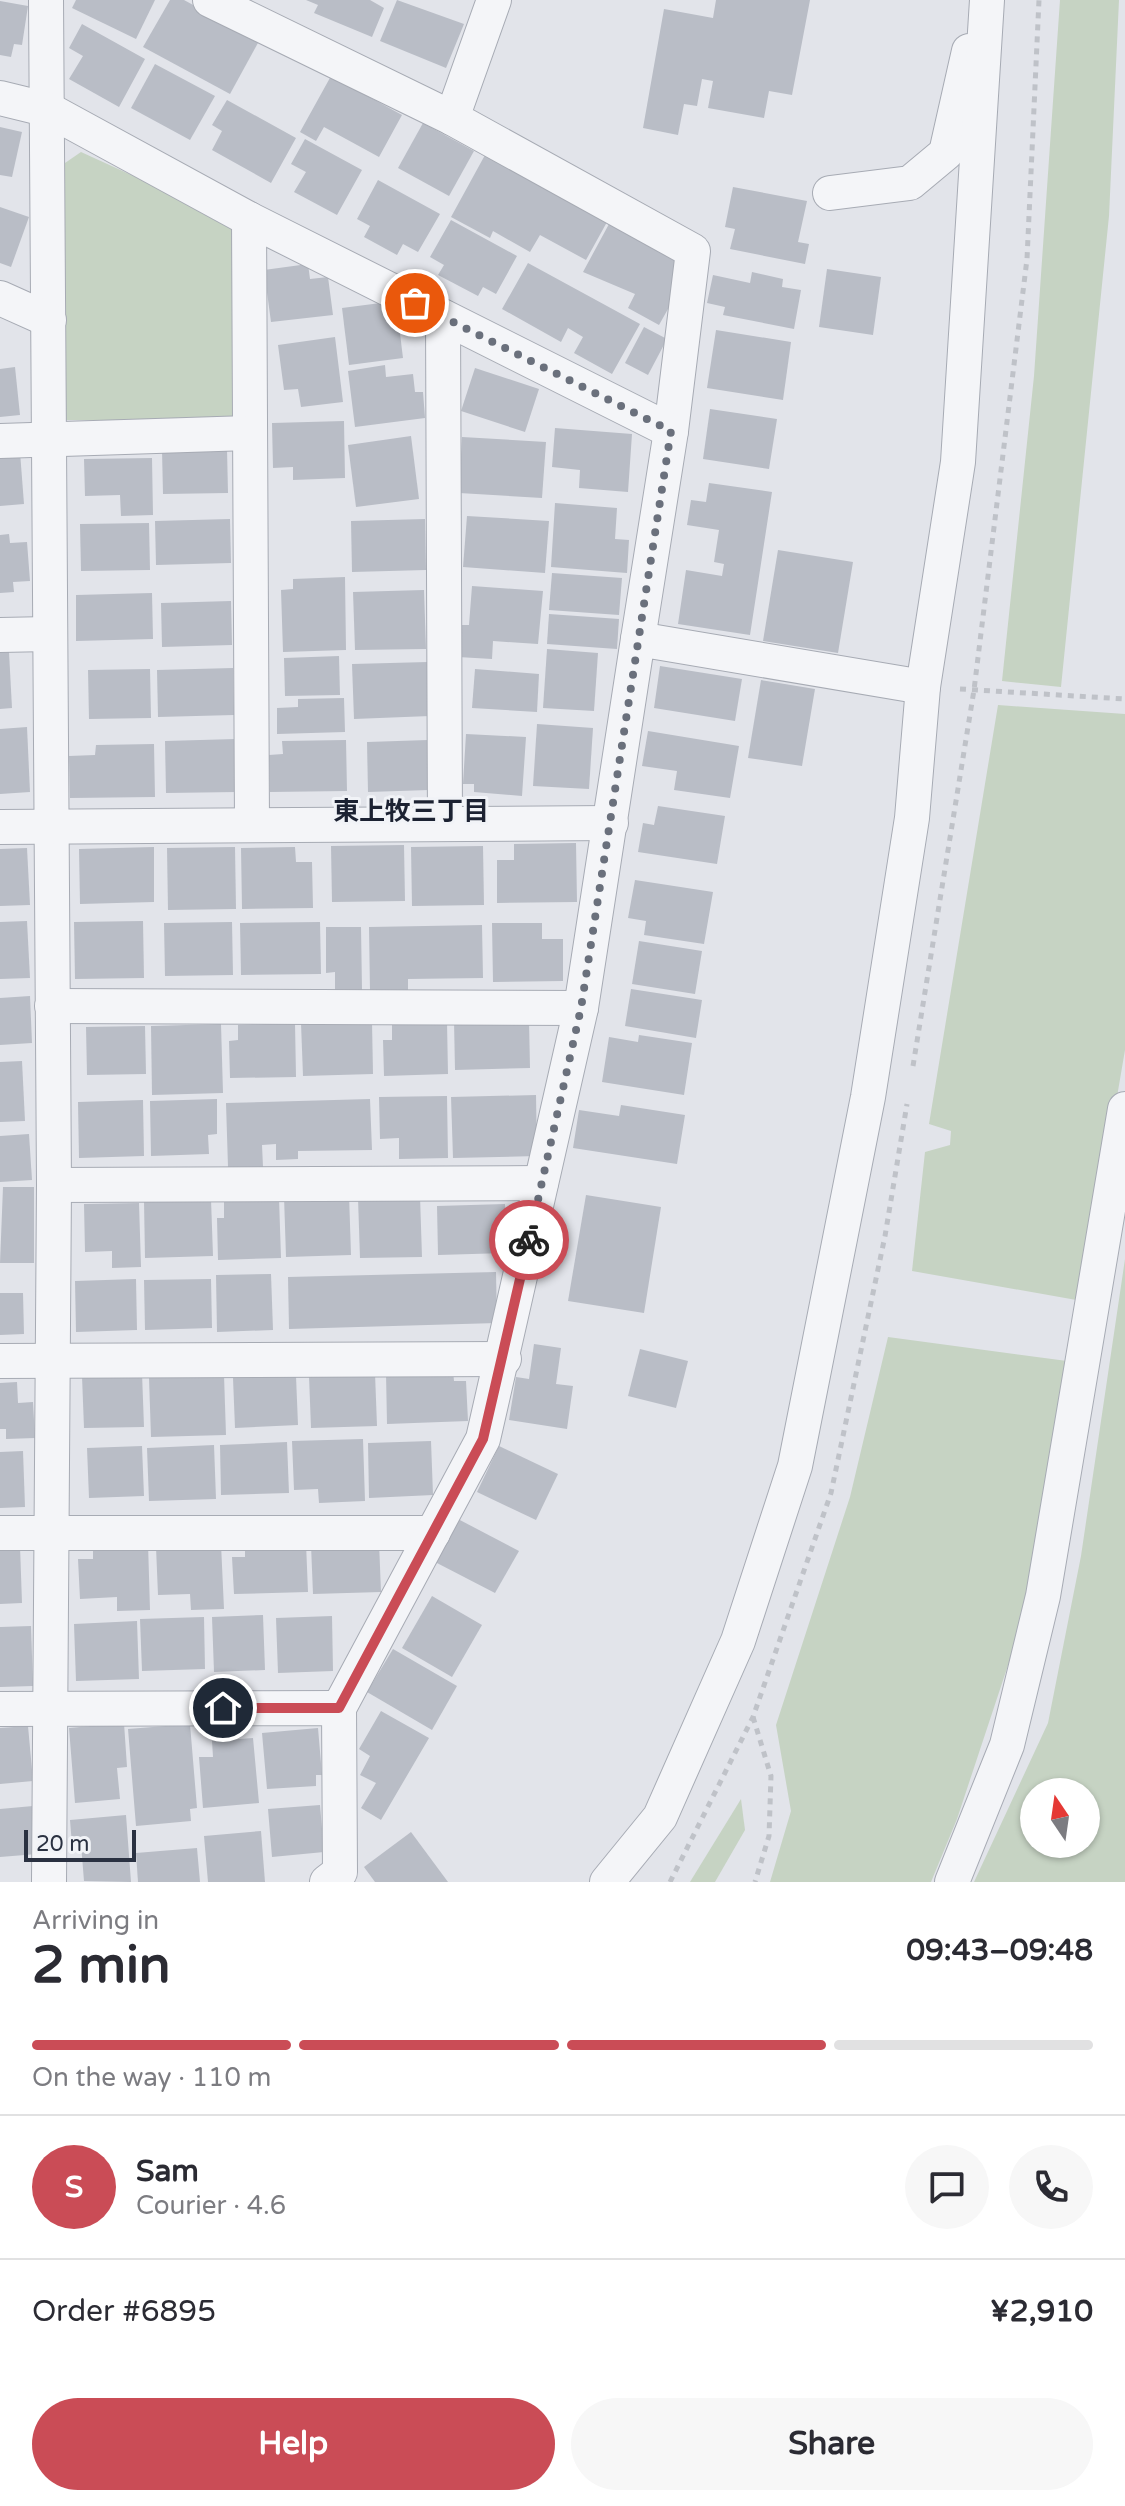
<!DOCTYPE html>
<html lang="en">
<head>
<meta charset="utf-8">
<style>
  :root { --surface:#fff; --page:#f7f7f7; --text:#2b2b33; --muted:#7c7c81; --line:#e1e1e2; --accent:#ca4c56 }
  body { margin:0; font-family:"Varela Round","Noto Sans JP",sans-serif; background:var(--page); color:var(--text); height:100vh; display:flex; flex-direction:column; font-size:30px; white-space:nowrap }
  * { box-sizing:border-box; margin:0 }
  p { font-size:26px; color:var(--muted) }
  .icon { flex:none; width:44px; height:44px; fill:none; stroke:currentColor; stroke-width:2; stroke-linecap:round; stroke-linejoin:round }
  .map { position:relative; height:1882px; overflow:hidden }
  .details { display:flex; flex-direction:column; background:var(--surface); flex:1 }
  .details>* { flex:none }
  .needle { width:52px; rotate:347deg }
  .controls { position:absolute; left:1020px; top:1778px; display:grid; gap:16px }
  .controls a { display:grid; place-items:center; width:80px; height:80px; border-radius:50%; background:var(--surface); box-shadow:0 2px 6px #0004; font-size:40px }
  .scale { position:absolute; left:24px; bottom:20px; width:112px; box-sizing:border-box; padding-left:8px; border:4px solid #2a3141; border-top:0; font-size:22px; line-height:28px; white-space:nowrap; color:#2a3141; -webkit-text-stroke:6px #f1f3f7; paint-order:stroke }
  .pin { position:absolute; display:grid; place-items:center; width:68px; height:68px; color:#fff; margin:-34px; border:4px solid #fff; border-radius:50%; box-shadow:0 2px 8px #0007 }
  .courier { position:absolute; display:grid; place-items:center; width:80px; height:80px; margin:-40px; border:6px solid #ca4c56; border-radius:50%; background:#fff; color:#222; box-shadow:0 2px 10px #0007 }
  .overview em { font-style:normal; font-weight:700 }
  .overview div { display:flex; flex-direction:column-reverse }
  .overview { display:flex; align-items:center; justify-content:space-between; height:136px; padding:0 32px }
  h1 { font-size:52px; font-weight:700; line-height:60px }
  .bar { display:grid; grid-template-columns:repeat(4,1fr); gap:12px 8px; align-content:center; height:96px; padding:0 32px }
  .bar i { height:10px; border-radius:6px; background:var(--line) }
  .bar .current { background:var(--accent) }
  .bar p { grid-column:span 4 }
  .line { display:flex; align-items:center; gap:20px; padding:0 32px; border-top:2px solid var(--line) }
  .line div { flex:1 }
  .round { display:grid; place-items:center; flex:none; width:84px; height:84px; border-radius:42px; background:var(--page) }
  .cta { display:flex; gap:16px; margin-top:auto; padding:16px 32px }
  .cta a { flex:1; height:92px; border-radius:48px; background:var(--accent); color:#fff; font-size:32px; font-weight:700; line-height:92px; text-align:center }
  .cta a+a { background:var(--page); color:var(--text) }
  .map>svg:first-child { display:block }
  .green { fill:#c6d3c3; fill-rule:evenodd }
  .building { fill:#b9bdc6 }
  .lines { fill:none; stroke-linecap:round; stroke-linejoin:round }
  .minor-casing { stroke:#a7abb4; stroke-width:36 }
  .path { stroke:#bfc2c8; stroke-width:5; stroke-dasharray:6 6; stroke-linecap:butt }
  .minor { stroke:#f4f5f8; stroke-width:34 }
  .done { stroke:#6a707c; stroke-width:8; stroke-dasharray:0 14.4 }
  .route { stroke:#ca4c56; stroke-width:10 }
  .labels { text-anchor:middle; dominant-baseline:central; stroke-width:6; stroke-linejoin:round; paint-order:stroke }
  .neighbourhood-label { font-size:26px; font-weight:bold; fill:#1c2232; stroke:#f1f3f7 }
</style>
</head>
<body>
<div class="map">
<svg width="1125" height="1882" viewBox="0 0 1125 1882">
  <rect width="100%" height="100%" fill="#e2e4ea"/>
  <g class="green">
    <path d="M1060 0H1119L1109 216 1061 687 1002 681 1034 376Z"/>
    <path d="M81 152 230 220 235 238 237 421 65 420V163Z"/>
    <path d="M998 705 1125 714V1050L1082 1301 912 1271 925 1152 950 1145 951 1131 929 1124Z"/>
    <path d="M1125 1259V1882H974L1048 1723 1081 1556ZM1034 1792H1086V1844H1034Z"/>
    <path d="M888 1337 1067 1361 1020 1629 957 1819 931 1882H770L791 1811 776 1725 850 1497Z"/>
    <path d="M741 1799 745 1830 715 1882H690Z"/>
  </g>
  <g class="building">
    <path d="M76 0H155L136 39 72 8Z"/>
    <path d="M170 0H184L259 41 230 94 143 47Z"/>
    <path d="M306 0H370L384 8 372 37 314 13 318 5Z"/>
    <path d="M397 0 464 24 446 68 380 41Z"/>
    <path d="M716 0H810L792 95 769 91 764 118 708 108 713 81 702 79 697 106 684 104 678 135 643 128 664 9 713 18Z"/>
    <path d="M0 1 28 6 22 45 14 44 11 57 0 55Z"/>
    <path d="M82 24 145 59 119 107 69 79 83 56 69 48Z"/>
    <path d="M155 64 215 96 190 140 131 108Z"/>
    <path d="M331 76 402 115 379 157 324 127 316 141 300 132Z"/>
    <path d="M227 100 296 138 271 183 212 150 222 131 212 125Z"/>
    <path d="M423 123 474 151 449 196 398 168Z"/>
    <path d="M0 127 22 132 12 177 0 175Z"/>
    <path d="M305 139 362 170 337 215 294 192 306 172 291 164Z"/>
    <path d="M485 155 607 222 586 260 540 235 530 252 493 231 490 238 451 217Z"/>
    <path d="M378 180 440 214 418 252 403 244 397 255 364 237 370 226 357 219Z"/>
    <path d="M733 187 807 201 798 242 809 244 805 264 730 249 735 229 725 227Z"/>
    <path d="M0 207 29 217 11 267 0 263Z"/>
    <path d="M451 220 517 256 496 294 483 287 478 296 438 275 444 265 430 257Z"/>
    <path d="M609 224 691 268 659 325 628 308 635 294 583 272Z"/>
    <path d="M528 263 640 324 612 374 574 353 583 337 568 328 561 342 502 309Z"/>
    <path d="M308 264 310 279 328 277 333 315 271 322 264 270Z"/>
    <path d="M827 269 881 277 873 335 819 327Z"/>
    <path d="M752 272 783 279 782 287 801 290 794 329 723 315 725 307 707 303 713 275 750 283Z"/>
    <path d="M396 301 403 358 349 365 342 308Z"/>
    <path d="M644 327 667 339 648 375 625 363Z"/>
    <path d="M716 330 791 342 783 400 707 388Z"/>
    <path d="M335 337 343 402 301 407 298 389 284 390 278 345Z"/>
    <path d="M385 365 386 377 413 374 415 392H423L425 418 355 427 348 371Z"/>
    <path d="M15 367 20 415 0 417V369Z"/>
    <path d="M475 368 539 389 525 432 461 411Z"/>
    <path d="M710 409 777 419 769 469 703 459Z"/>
    <path d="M344 421 345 478 293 480V467L273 468 272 423Z"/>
    <path d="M555 428 632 434 628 492 579 488 580 470 552 467Z"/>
    <path d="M411 436 419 499 356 507 348 445Z"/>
    <path d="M462 437 546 442 542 498 459 493Z"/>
    <path d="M227 449 228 493 163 494 162 450Z"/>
    <path d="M20 452 24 504 0 506V454Z"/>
    <path d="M152 458 153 515 121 516 120 495 85 496 84 459Z"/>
    <path d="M709 483 772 492 750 635 678 624 686 570 722 576 724 564 714 562 719 530 687 525 691 500 706 502Z"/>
    <path d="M555 503 617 508 615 539 629 540 627 573 551 567Z"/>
    <path d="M467 516 549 521 545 573 463 567Z"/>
    <path d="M230 519 231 563 156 565 155 521Z"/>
    <path d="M425 519 426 570 352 572 351 521Z"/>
    <path d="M149 523 150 570 81 571 80 524Z"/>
    <path d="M9 534 10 543 27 542 30 581 13 582 14 592 0 593V535Z"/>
    <path d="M778 550 853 562 838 653 763 641Z"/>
    <path d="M552 573 622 578 619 615 549 610Z"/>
    <path d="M345 577 346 650 283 652 281 590 293 589V579Z"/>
    <path d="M472 586 543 591 538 644 493 641 492 659 458 657 460 625H469Z"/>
    <path d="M424 590 426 649 355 650 353 592Z"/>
    <path d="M152 593 153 639 76 641V595Z"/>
    <path d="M231 601 232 645 162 647 161 603Z"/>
    <path d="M549 614 619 619 617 649 547 644Z"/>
    <path d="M547 649 598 653 594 711 543 708Z"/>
    <path d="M9 652 12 708 0 709V653Z"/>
    <path d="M339 656 340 695 285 696 284 658Z"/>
    <path d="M428 662 430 716 354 719 352 664Z"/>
    <path d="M660 666 742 679 735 721 654 708Z"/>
    <path d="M233 668 234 715 158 717 157 670Z"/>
    <path d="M150 669 151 718 89 719 88 670Z"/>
    <path d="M475 669 539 674 537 712 472 708Z"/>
    <path d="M761 680 815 689 802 766 748 758Z"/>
    <path d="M344 698 345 732 277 734V708L298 707V699Z"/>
    <path d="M537 724 593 728 589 789 533 786Z"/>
    <path d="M27 727 30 792 0 794V729Z"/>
    <path d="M648 731 739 746 730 798 674 790 677 771 642 766Z"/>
    <path d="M466 734 526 737 522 796 474 792V784H463Z"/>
    <path d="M236 739 237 792 166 793 165 741Z"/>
    <path d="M346 740 347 791 270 792 269 755 283 754 282 741Z"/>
    <path d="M428 740 429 790 368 792 367 742Z"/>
    <path d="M154 744 155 797 70 798 69 756 95 755 96 745Z"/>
    <path d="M658 806 725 816 717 864 638 852 643 823 654 825Z"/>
    <path d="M576 843 577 902 497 903V860H514V844Z"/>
    <path d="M404 845 405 901 332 902 331 846Z"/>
    <path d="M483 846 484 905 412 906 411 847Z"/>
    <path d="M154 847V902L80 904 79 849Z"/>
    <path d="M235 847 236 909 168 910 167 848Z"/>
    <path d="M295 847 296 862H312L313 908 242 909 241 848Z"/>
    <path d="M27 848 30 905 0 906V849Z"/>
    <path d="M635 880 713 892 704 944 644 935 646 921 628 918Z"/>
    <path d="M27 921 30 978 0 979V922Z"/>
    <path d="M143 921 144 978 75 979 74 922Z"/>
    <path d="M232 922 233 975 165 976 164 923Z"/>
    <path d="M320 922 321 974 241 975 240 923Z"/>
    <path d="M492 923H542V939H563V981L493 982Z"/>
    <path d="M482 925 483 978 408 979V991H370L369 927Z"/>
    <path d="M326 927H361L362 990H335V972L326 973Z"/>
    <path d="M639 941 702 951 695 994 632 984Z"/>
    <path d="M631 989 702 1000 696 1038 625 1026Z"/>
    <path d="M30 996 32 1043 0 1045V998Z"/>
    <path d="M529 1020 530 1068 455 1070 454 1021Z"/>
    <path d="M372 1022 373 1074 303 1076 301 1023Z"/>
    <path d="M447 1022 448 1074 384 1076 383 1040H392V1023Z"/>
    <path d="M295 1023 296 1077 230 1078 229 1041 238 1040V1025Z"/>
    <path d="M221 1024 223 1093 152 1095 151 1026Z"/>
    <path d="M145 1026 146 1074 87 1075 86 1027Z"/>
    <path d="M639 1035 692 1043 684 1095 602 1082 609 1037 638 1042Z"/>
    <path d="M22 1061 25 1121 0 1122V1062Z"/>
    <path d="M536 1095 537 1156 453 1158 451 1097Z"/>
    <path d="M447 1096 448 1158 399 1159V1138L380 1139 379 1097Z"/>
    <path d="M217 1099V1134L208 1135 209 1154 151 1156 150 1101Z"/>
    <path d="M370 1099 372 1150 298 1151V1159L276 1160V1144L262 1145 263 1167H228L226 1103Z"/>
    <path d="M143 1100 144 1156 79 1158 78 1102Z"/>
    <path d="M621 1105 685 1115 677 1164 573 1148 579 1110 619 1116Z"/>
    <path d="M29 1134 32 1180 0 1182V1136Z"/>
    <path d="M3 1187H34V1263H0Z"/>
    <path d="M349 1194 351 1255 286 1257 284 1196Z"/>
    <path d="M586 1195 661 1207 644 1313 568 1301Z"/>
    <path d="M420 1196 422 1257 360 1258 358 1198Z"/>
    <path d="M279 1198 281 1258 218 1260 217 1218H224V1200Z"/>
    <path d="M211 1199 213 1256 145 1258 144 1201Z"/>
    <path d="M139 1203 141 1267 112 1268V1251L85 1252 84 1204Z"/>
    <path d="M505 1204 506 1253 438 1255 437 1206Z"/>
    <path d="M496 1272 497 1323 289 1329 288 1277Z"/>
    <path d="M271 1274 273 1330 217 1332 216 1275Z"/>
    <path d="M136 1279 137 1330 76 1332 75 1281Z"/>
    <path d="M211 1279 212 1328 145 1330 144 1280Z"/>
    <path d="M0 1293H23L24 1334 0 1335Z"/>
    <path d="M534 1344 561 1348 556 1384 573 1386 567 1429 509 1420 516 1377 529 1379Z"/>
    <path d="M640 1349 688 1361 676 1408 628 1396Z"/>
    <path d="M453 1371 454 1381H466L468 1421 387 1424 386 1373Z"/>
    <path d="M142 1373 144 1427 84 1428 82 1376Z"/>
    <path d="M375 1373 377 1426 311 1428 309 1376Z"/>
    <path d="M224 1375 226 1435 151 1437 149 1378Z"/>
    <path d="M296 1376 298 1425 235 1428 233 1378Z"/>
    <path d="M17 1382 18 1403 33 1402 35 1438 6 1439V1429H0V1383Z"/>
    <path d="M363 1439 365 1501 319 1503 318 1489 294 1490 292 1441Z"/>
    <path d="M431 1441 433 1495 369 1498 368 1443Z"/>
    <path d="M287 1442 289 1493 221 1495 220 1445Z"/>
    <path d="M214 1445 216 1499 149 1501 147 1448Z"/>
    <path d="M142 1446 144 1496 89 1498 87 1448Z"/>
    <path d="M499 1446 558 1474 536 1520 477 1492Z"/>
    <path d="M23 1451 25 1507 0 1508V1452Z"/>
    <path d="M458 1519 519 1551 495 1593 435 1562Z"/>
    <path d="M379 1542 381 1592 313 1594 311 1545Z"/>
    <path d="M148 1543 150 1610 117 1611V1597L80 1599 78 1559H93V1545Z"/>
    <path d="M306 1543 308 1592 234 1594 232 1557H245V1546Z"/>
    <path d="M221 1544 224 1609 191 1610 190 1594 158 1595 156 1547Z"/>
    <path d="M0 1546H20L22 1603 0 1604Z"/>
    <path d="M432 1596 482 1625 452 1677 402 1648Z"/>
    <path d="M263 1615 265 1670 214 1672 212 1617Z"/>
    <path d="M332 1616 333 1671 278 1673 276 1618Z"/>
    <path d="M204 1617 205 1669 142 1671 140 1619Z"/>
    <path d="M137 1621 139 1679 76 1681 74 1624Z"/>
    <path d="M31 1626 33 1686 0 1687V1627Z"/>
    <path d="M393 1649 457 1686 432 1730 367 1692Z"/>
    <path d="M381 1711 429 1738 381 1820 361 1808 376 1783 360 1775 370 1756 359 1749Z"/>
    <path d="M124 1723 127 1767 117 1768 120 1799 75 1803 69 1728Z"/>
    <path d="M190 1724 197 1808 190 1809 191 1821 136 1826 128 1729Z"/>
    <path d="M28 1726 33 1781 0 1784V1728Z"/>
    <path d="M318 1728 322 1775H316V1786L267 1789 262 1733Z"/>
    <path d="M253 1738 259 1803 203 1808 199 1757H213L212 1741Z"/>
    <path d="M320 1805 324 1852 272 1857 268 1809Z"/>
    <path d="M33 1806 37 1854 0 1857V1809Z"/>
    <path d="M126 1815 131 1882 84 1881 81 1844 72 1845 70 1820Z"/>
    <path d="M261 1831 265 1882H208L204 1836Z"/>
    <path d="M411 1832 448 1882H375L364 1867Z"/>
    <path d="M197 1848 200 1882H138L136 1853Z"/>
  </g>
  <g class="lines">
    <g class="minor-casing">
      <g id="minor">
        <path d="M46 0 54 1185 49 1882"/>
        <path d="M210 0 452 118"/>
        <path d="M494 0 452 118 693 251 671 431 638 639"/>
        <path d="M0 98 49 110 249 219 671 431"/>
        <path d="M830 193 910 183 946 153 969 51"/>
        <path d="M249 219 252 825"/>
        <path d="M0 298 49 320"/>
        <path d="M443 317 445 824"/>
        <path d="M0 441 249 433"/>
        <path d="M0 635 49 634"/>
        <path d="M0 827 611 823"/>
        <path d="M52 1006 581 1008"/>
        <path d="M54 1185 541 1183"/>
        <path d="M0 1361 504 1359"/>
        <path d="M0 1533H433"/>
        <path d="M339 1708 483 1439 581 1008 638 639 923 687"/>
        <path d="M0 1709 339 1708 340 1872 327 1882"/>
        <path d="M607 1882 660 1817 738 1641 795 1466 868 1097 912 818 923 687 958 462 987 0"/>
        <path d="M952 1882 1007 1745 1043 1596 1125 1109"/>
      </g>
    </g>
    <g class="path">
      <path d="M960 689 1125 699"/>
      <path d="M913 1066 974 690 1027 259 1039 0"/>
      <path d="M753 1717 771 1776 769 1836 755 1882"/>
      <path d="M670 1882 753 1717 831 1493 885 1236 907 1104"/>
    </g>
    <use href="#minor" class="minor"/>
  </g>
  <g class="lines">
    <path class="done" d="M415 303 671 431 581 1008 529 1240"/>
    <path class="route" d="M223 1708H339L483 1439 529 1240"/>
  </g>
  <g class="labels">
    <g class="neighbourhood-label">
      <text x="411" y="811">東上牧三丁目</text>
    </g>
  </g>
</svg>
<div class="controls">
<a><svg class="needle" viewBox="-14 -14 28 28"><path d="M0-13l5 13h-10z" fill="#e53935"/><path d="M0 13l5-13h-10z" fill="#7c7c81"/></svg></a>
</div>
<div class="scale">20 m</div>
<div class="pin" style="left:415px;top:303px;background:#ea580c"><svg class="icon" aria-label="bag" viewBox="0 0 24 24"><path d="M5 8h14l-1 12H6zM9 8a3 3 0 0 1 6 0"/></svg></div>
<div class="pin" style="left:223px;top:1708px;background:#1f2937"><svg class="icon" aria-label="home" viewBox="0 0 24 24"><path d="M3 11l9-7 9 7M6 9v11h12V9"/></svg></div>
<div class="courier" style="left:529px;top:1240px"><svg class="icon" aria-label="bike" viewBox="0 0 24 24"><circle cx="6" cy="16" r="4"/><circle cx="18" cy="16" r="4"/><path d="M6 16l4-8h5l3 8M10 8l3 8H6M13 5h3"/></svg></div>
</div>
<section class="details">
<div class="overview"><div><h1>2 min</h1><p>Arriving in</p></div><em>09:43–09:48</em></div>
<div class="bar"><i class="current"></i><i class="current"></i><i class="current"></i><i></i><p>On the way · 110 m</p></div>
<div class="line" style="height:144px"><b class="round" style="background:var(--accent);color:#fff">S</b><div><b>Sam</b><p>Courier · 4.6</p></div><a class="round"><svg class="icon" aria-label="chat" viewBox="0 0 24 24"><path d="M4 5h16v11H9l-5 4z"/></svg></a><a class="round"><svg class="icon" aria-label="phone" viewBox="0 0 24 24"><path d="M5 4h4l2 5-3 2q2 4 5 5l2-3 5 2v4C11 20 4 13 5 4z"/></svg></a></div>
<div class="line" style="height:104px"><div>Order #6895</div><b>¥2,910</b></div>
<div class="cta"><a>Help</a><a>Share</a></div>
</section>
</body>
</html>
